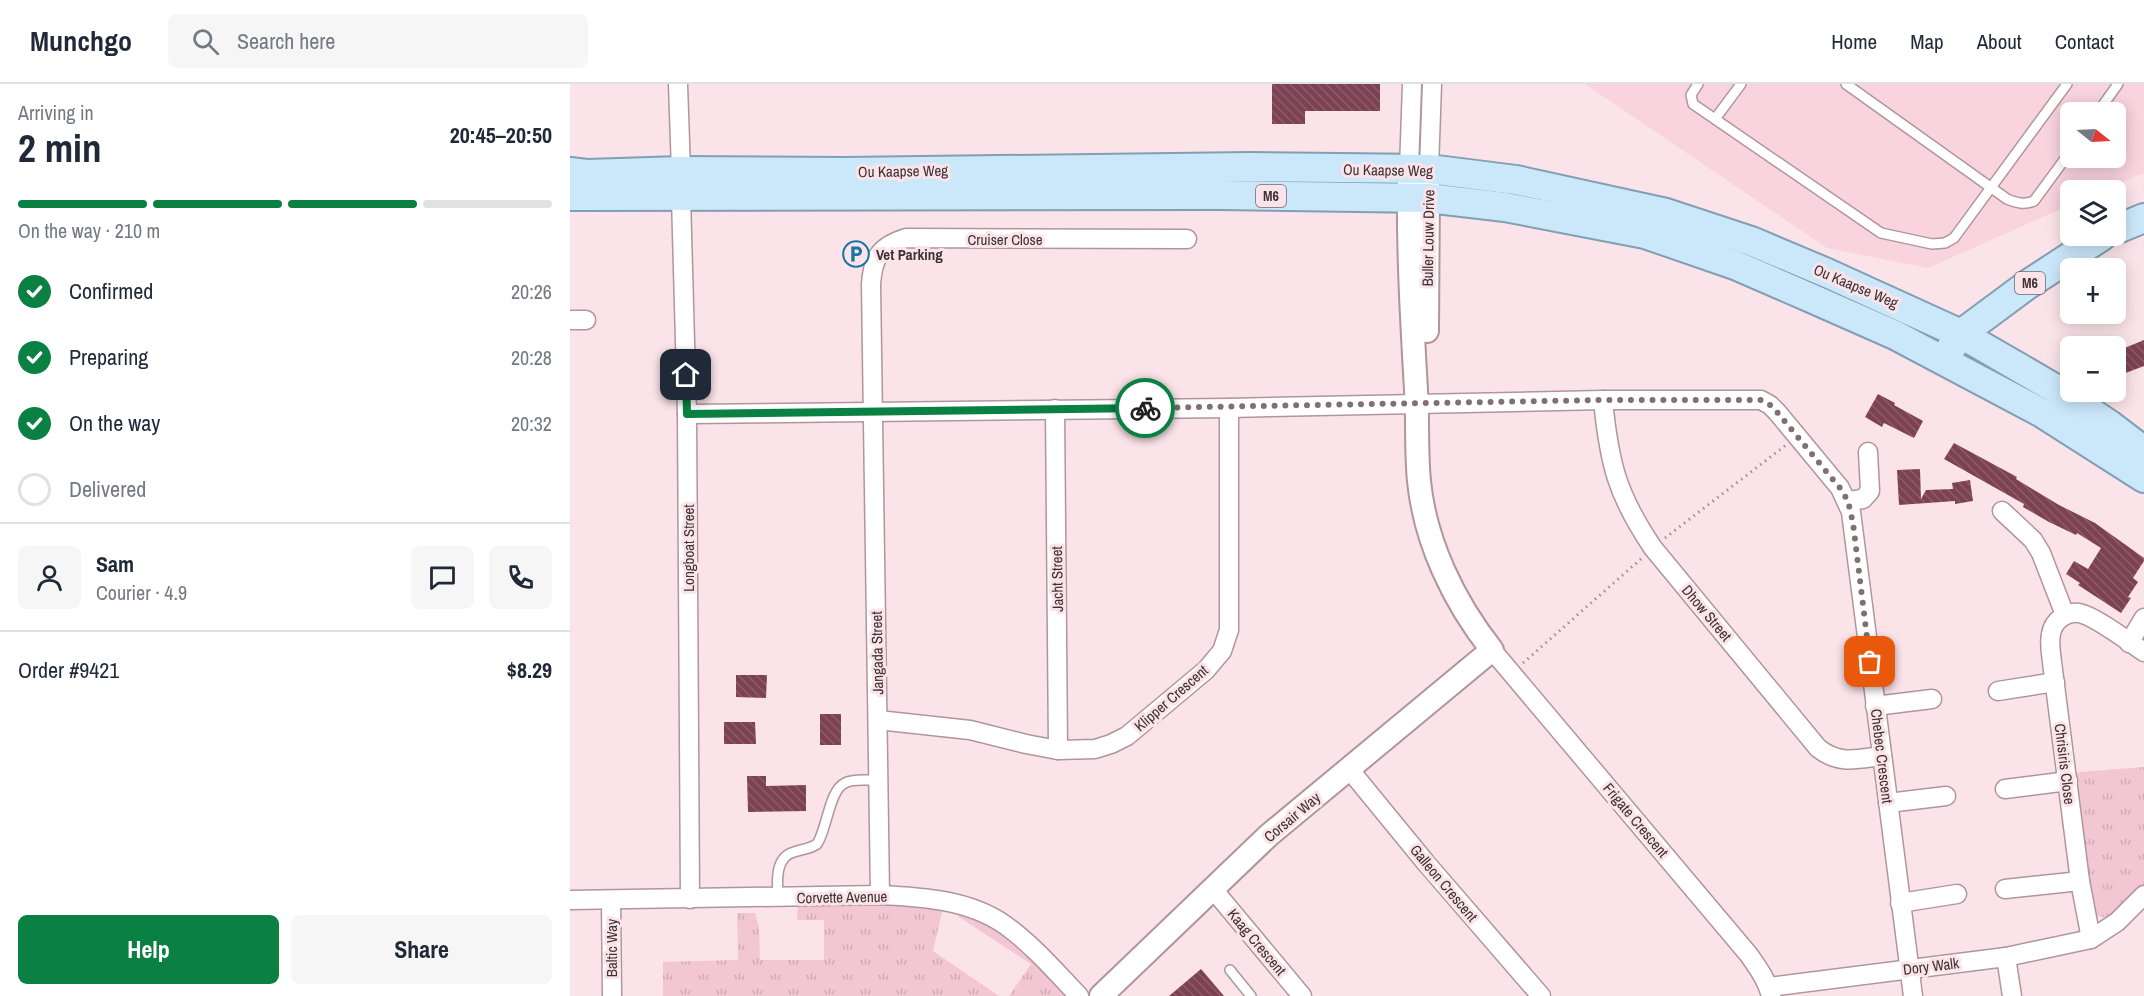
<!DOCTYPE html>
<html lang="en">
<head>
<meta charset="utf-8">
<style>
  :root { --surface:#fff; --page:#f6f6f7; --text:#1f2937; --muted:#747a83; --line:#e0e1e3; --accent:#0b8043 }
  body { margin:0; font-family:"Archivo Narrow",sans-serif; background:var(--page); color:var(--text); height:100vh; display:flex; flex-direction:column; font-size:22px; white-space:nowrap }
  * { box-sizing:border-box; margin:0 }
  p { font-size:20px; color:var(--muted) }
  .icon { flex:none; width:33px; height:33px; fill:none; stroke:currentColor; stroke-width:2; stroke-linecap:round; stroke-linejoin:round }
  .map { position:relative; flex:1; overflow:hidden }
  .sheet { display:flex; flex-direction:column; background:var(--surface); width:570px }
  .sheet>* { flex:none }
  .needle { width:39px; rotate:108deg }
  .fabs { position:absolute; left:1490px; top:18px; display:grid; gap:12px }
  .fabs a { display:grid; place-items:center; width:66px; height:66px; border-radius:9px; background:var(--surface); box-shadow:0 3px 15px #0003; font-size:30px }
  .pin { position:absolute; display:grid; place-items:center; width:51px; height:51px; color:#fff; margin:-26px; border-radius:12px; box-shadow:0 3px 9px #0006 }
  .courier { position:absolute; display:grid; place-items:center; width:60px; height:60px; margin:-30px; border:4px solid #0b8043; border-radius:50%; background:#fff; color:#222; box-shadow:0 2px 8px #0007 }
  .headline em { font-style:normal; font-weight:700 }
  .headline div { display:flex; flex-direction:column-reverse }
  .headline { display:flex; align-items:center; justify-content:space-between; height:102px; padding:0 18px }
  h1 { font-size:39px; font-weight:700; line-height:45px }
  .bar { display:grid; grid-template-columns:repeat(4,1fr); gap:9px 6px; align-content:center; height:72px; padding:0 18px }
  .bar i { height:8px; border-radius:4px; background:var(--line) }
  .bar .on { background:var(--accent) }
  .bar p { grid-column:span 4 }
  .line { display:flex; align-items:center; gap:15px; padding:0 18px; border-top:2px solid var(--line) }
  .line div { flex:1 }
  .round { display:grid; place-items:center; flex:none; width:63px; height:63px; border-radius:9px; background:var(--page) }
  ol { padding:0 18px; list-style:none }
  li { display:flex; align-items:center; gap:18px; height:66px }
  li p { margin-inline-start:auto }
  li .icon { padding:6px; border-radius:50%; background:var(--accent); color:#fff; stroke-width:4 }
  li:last-child { color:var(--muted) }
  li i { width:33px; height:33px; border:3px solid var(--line); border-radius:50% }
  .primary-button { display:flex; gap:12px; margin-top:auto; padding:12px 18px }
  .primary-button a { flex:1; height:69px; border-radius:9px; background:var(--accent); color:#fff; font-size:24px; font-weight:700; line-height:69px; text-align:center }
  .primary-button a+a { background:var(--page); color:var(--text) }
  header { display:flex; align-items:center; gap:36px; box-sizing:border-box; height:84px; padding:0 30px; background:var(--surface); border-bottom:2px solid var(--line) }
  header strong { font-size:28px }
  nav { display:flex; gap:33px; margin-inline-start:auto; font-size:21px }
  .search { width:420px; height:54px; background:var(--page); display:flex; align-items:center; gap:15px; box-sizing:border-box; padding:0 21px; border-radius:9px; color:var(--muted); font-size:22px }
  main { display:flex; flex:1; min-height:0 }
  .map>svg:first-child { display:block }
  .built { fill:#f9d3dd; fill-rule:evenodd }
  .grass { fill:url(#grass-tufts) }
  .building { fill:url(#building-back-hatch) }
  .lines { fill:none; stroke-linecap:round; stroke-linejoin:round }
  .service-casing { stroke:#b0959c; stroke-width:12 }
  .minor-casing { stroke:#b0959c; stroke-width:21 }
  .tertiary-casing { stroke:#b0959c; stroke-width:26 }
  .primary-casing { stroke:#829eb3; stroke-width:32 }
  .path { stroke:#a18f93; stroke-width:3; stroke-dasharray:1.5 4.5; stroke-linecap:butt }
  .service { stroke:#fff; stroke-width:9 }
  .minor { stroke:#fff; stroke-width:18 }
  .tertiary { stroke:#fff; stroke-width:22 }
  .primary { stroke:#cbe8fa; stroke-width:28 }
  .done { stroke:#7f7073; stroke-width:6; stroke-dasharray:0 10.8 }
  .route { stroke:#0b8043; stroke-width:8 }
  .labels { text-anchor:middle; dominant-baseline:central; stroke-width:6; stroke-linejoin:round; paint-order:stroke }
  .shield { fill:#fbe4e9; stroke:#75676a; stroke-width:1.5 }
  .shield-label { font-size:14px; font-weight:bold; fill:#3c3134 }
  .street-label { font-size:15px; fill:#3c3134; stroke:#fbe4e9 }
  .poi-label { font-size:15px; font-weight:bold; fill:#3c3134; stroke:#fbe4e9; text-anchor:start }
</style>
</head>
<body>
<header>
<strong>Munchgo</strong>
<div class="search"><svg class="icon" aria-label="search" viewBox="0 0 24 24"><circle cx="10" cy="10" r="6"/><path d="M15 15l6 6"/></svg>Search here</div>
<nav><a>Home</a><a>Map</a><a>About</a><a>Contact</a></nav>
</header>
<main>
<section class="sheet">
<div class="headline"><div><h1>2 min</h1><p>Arriving in</p></div><em>20:45–20:50</em></div>
<div class="bar"><i class="on"></i><i class="on"></i><i class="on"></i><i></i><p>On the way · 210 m</p></div>
<ol>
<li><svg class="icon" aria-label="check" viewBox="0 0 24 24"><path d="M5 12l5 5 9-10"/></svg>Confirmed<p>20:26</p></li>
<li><svg class="icon" aria-label="check" viewBox="0 0 24 24"><path d="M5 12l5 5 9-10"/></svg>Preparing<p>20:28</p></li>
<li><svg class="icon" aria-label="check" viewBox="0 0 24 24"><path d="M5 12l5 5 9-10"/></svg>On the way<p>20:32</p></li>
<li><i></i>Delivered</li>
</ol>
<div class="line" style="height:108px"><a class="round"><svg class="icon" aria-label="person" viewBox="0 0 24 24"><circle cx="12" cy="8" r="4"/><path d="M4 21q1-7 8-7t8 7"/></svg></a><div><b>Sam</b><p>Courier · 4.9</p></div><a class="round"><svg class="icon" aria-label="chat" viewBox="0 0 24 24"><path d="M4 5h16v11H9l-5 4z"/></svg></a><a class="round"><svg class="icon" aria-label="phone" viewBox="0 0 24 24"><path d="M5 4h4l2 5-3 2q2 4 5 5l2-3 5 2v4C11 20 4 13 5 4z"/></svg></a></div>
<div class="line" style="height:78px"><div>Order #9421</div><b>$8.29</b></div>
<div class="primary-button"><a>Help</a><a>Share</a></div>
</section>
<div class="map">
<svg width="1574" height="912" viewBox="0 0 1574 912">
  <defs>
    <pattern id="grass-tufts" width="24" height="20" patternUnits="userSpaceOnUse" patternTransform="scale(1.5)"><rect width="24" height="20" fill="#f2c6d2"/><path d="M3 7l-1-3M5 7V3M7 7l1-3M15 17l-1-3M17 17v-4M19 17l1-3" fill="none" stroke="#d0abb5"/></pattern>
    <pattern id="building-back-hatch" width="6" height="6" patternUnits="userSpaceOnUse" patternTransform="scale(1.5)"><rect width="6" height="6" fill="#7d4154"/><path d="M-1 5l2 2M0 0l6 6M5-1l2 2" fill="none" stroke="#8b5b6a"/></pattern>
  </defs>
  <rect width="100%" height="100%" fill="#fbe4e9"/>
  <path class="built" d="M1015 0H1574V89L1533 106H1500V121L1358 184 1257 164ZM1500 28H1545V74H1500Z"/>
  <g class="grass">
    <path d="M1574 683V804L1541 834 1517 831 1497 689Z"/>
    <path d="M330 820 373 824 363 867 429 912H93V878L168 876 167 829H185L189 843 190 876H254V836H227L228 821Z"/>
    <path d="M391 830 411 837 442 857 496 912H439L461 880 389 833Z"/>
  </g>
  <g class="building">
    <path d="M702 0H810V27H735V40H702Z"/>
    <path d="M1574 256V282L1545 293V268Z"/>
    <path d="M1308 310 1325 319 1324 321 1353 337 1344 354 1314 339 1312 343 1295 333Z"/>
    <path d="M1384 359 1447 393 1446 395 1489 421 1525 439 1574 474V477L1563 494 1568 498 1558 513 1561 514 1551 529 1508 501 1510 499 1496 490 1504 477 1518 485 1531 464 1507 449 1506 451 1479 438 1453 423 1454 420 1374 375Z"/>
    <path d="M1350 385 1351 415 1356 406 1383 405 1382 399 1400 396 1403 417 1385 420V417L1329 421 1327 386Z"/>
    <path d="M166 591H197L196 614 166 613Z"/>
    <rect x="250" y="630" width="21" height="31"/>
    <path d="M154 638H185L186 660H154Z"/>
    <path d="M177 692H196V702L236 701V727L178 728Z"/>
    <path d="M631 885 654 912H599Z"/>
  </g>
  <g class="lines">
    <g class="service-casing">
      <g id="service">
        <path d="M1128 0 1121 11 1123 20 1311 149 1362 160 1375 159 1384 154 1497 0"/>
        <path d="M1276 0 1437 115C1447 119 1454 121 1464 117L1500 68"/>
        <path d="M1528 28 1548 0"/>
        <path d="M1145 35 1171 0"/>
        <path d="M208 813C207 797 205 773 224 768 233 765 240 765 247 760 257 746 259 706 275 699 284 694 299 697 308 696"/>
        <path d="M660 886 681 912"/>
      </g>
    </g>
    <g class="minor-casing">
      <g id="minor">
        <path d="M108 0 111 87"/>
        <path d="M839 85 842 0"/>
        <path d="M859 85 862 0"/>
        <path d="M111 113 117 330 120 815"/>
        <path d="M0 236H16"/>
        <path d="M1033 316C1039 379 1047 411 1083 464L1248 664C1269 681 1287 675 1312 672"/>
        <path d="M485 325 488 666"/>
        <path d="M117 330 659 324 1033 316H1191L1200 321 1207 328 1270 404 1281 428 1343 912"/>
        <path d="M1278 417 1293 415 1300 407 1298 368"/>
        <path d="M1432 427 1463 456 1471 469 1495 531"/>
        <path d="M1559 559 1574 534"/>
        <path d="M922 566 1179 871C1188 884 1197 896 1201 912"/>
        <path d="M1428 607 1485 598"/>
        <path d="M1305 622 1362 615"/>
        <path d="M308 636 400 646 456 660 488 666 525 665 541 660 557 652 636 586 652 567 659 546V324"/>
        <path d="M779 685 856 779 971 912"/>
        <path d="M1435 705 1498 697"/>
        <path d="M1318 719 1376 712"/>
        <path d="M642 804 732 912"/>
        <path d="M1435 805 1510 797"/>
        <path d="M310 811 301 200C303 173 310 162 336 154L617 155"/>
        <path d="M0 816 310 811C353 813 400 816 435 841 463 861 486 888 509 912"/>
        <path d="M41 816 42 912"/>
        <path d="M1330 819 1387 810"/>
        <path d="M1521 855 1510 797 1482 578C1481 569 1479 559 1481 550 1483 537 1496 527 1509 529 1525 532 1559 558 1574 568"/>
        <path d="M1436 873 1442 912"/>
        <path d="M1199 903 1436 873 1521 855 1547 838 1574 811"/>
      </g>
    </g>
    <g class="tertiary-casing">
      <g id="tertiary">
        <path d="M857 247 858 100"/>
        <path d="M531 912 699 751 922 566C884 518 855 458 849 397 846 367 848 336 846 306 842 237 838 167 839 97"/>
      </g>
    </g>
    <g class="primary-casing">
      <g id="primary">
        <path d="M0 88 17 90 111 87 274 88 680 83 859 85 946 96 1096 129 1181 157 1257 189 1391 250 1486 305 1540 341 1574 367"/>
        <path d="M0 112 648 111 858 114 935 123 1075 150 1165 181 1241 214 1325 251 1472 329 1574 394"/>
        <path d="M1545 146 1574 134"/>
        <path d="M1381 264 1391 250 1457 201 1532 152"/>
      </g>
    </g>
    <g class="path">
      <path d="M1095 454 1216 361"/>
      <path d="M953 579 1072 474"/>
    </g>
    <use href="#service" class="service"/>
    <use href="#minor" class="minor"/>
    <use href="#tertiary" class="tertiary"/>
    <use href="#primary" class="primary"/>
  </g>
  <g class="lines">
    <path class="done" d="M575 324 1033 316H1191L1200 321 1207 328 1270 404 1278 417 1283 439 1300 578"/>
    <path class="route" d="M116 291 117 330 575 324"/>
  </g>
  <defs>
    <g id="parking-ring" transform="scale(1.35)"><circle r="9.5" fill="#fbe4e9" stroke="#1875a3" stroke-width="1.5"/><path d="M-3.5-5.5H1a3.5 3.5 0 0 1 0 7H-1V5.5H-3.5ZM-1-3.4V-.6H.8a1.4 1.4 0 0 0 0-2.8Z" fill="#1875a3"/></g>
  </defs>
  <g fill-rule="evenodd">
    <use href="#parking-ring" x="286" y="170"/>
  </g>
  <g class="labels">
    <g class="shield">
      <rect x="686" y="101" width="30" height="22" rx="4.5"/>
      <rect x="1445" y="188" width="30" height="22" rx="4.5"/>
    </g>
    <g class="shield-label">
      <text x="701" y="112">M6</text>
      <text x="1460" y="199">M6</text>
    </g>
    <g class="street-label">
      <text transform="translate(818 86) rotate(1)">Ou Kaapse Weg</text>
      <text transform="translate(333 87) rotate(-1)">Ou Kaapse Weg</text>
      <text transform="translate(858 154) rotate(-89)">Buller Louw Drive</text>
      <text x="435" y="155">Cruiser Close</text>
      <text transform="translate(1286 202) rotate(23)">Ou Kaapse Weg</text>
      <text transform="translate(118 464) rotate(-90)">Longboat Street</text>
      <text transform="translate(487 495) rotate(-91)">Jacht Street</text>
      <text transform="translate(1137 529) rotate(50)">Dhow Street</text>
      <text transform="translate(307 569) rotate(-91)">Jangada Street</text>
      <text transform="translate(601 614) rotate(-41)">Klipper Crescent</text>
      <text transform="translate(1312 672) rotate(83)">Chebec Crescent</text>
      <text transform="translate(1495 680) rotate(83)">Chrisiris Close</text>
      <text transform="translate(722 733) rotate(-40)">Corsair Way</text>
      <text transform="translate(1066 736) rotate(50)">Frigate Crescent</text>
      <text transform="translate(874 799) rotate(50)">Galleon Crescent</text>
      <text transform="translate(272 813) rotate(-1)">Corvette Avenue</text>
      <text transform="translate(687 858) rotate(50)">Kaag Crescent</text>
      <text transform="translate(41 864) rotate(-90)">Baltic Way</text>
      <text transform="translate(1361 882) rotate(-7)">Dory Walk</text>
    </g>
    <g class="poi-label">
      <text x="306" y="170">Vet Parking</text>
    </g>
  </g>
</svg>
<div class="fabs">
<a><svg class="needle" viewBox="-14 -14 28 28"><path d="M0-13l5 13h-10z" fill="#e53935"/><path d="M0 13l5-13h-10z" fill="#747a83"/></svg></a>
<a><svg class="icon" aria-label="layers" viewBox="0 0 24 24"><path d="M12 4l9 5-9 5-9-5zM3 14l9 5 9-5"/></svg></a>
<a>+</a>
<a>−</a>
</div>
<div class="pin" style="left:1300px;top:578px;background:#ea580c"><svg class="icon" aria-label="bag" viewBox="0 0 24 24"><path d="M5 8h14l-1 12H6zM9 8a3 3 0 0 1 6 0"/></svg></div>
<div class="pin" style="left:116px;top:291px;background:#1f2937"><svg class="icon" aria-label="home" viewBox="0 0 24 24"><path d="M3 11l9-7 9 7M6 9v11h12V9"/></svg></div>
<div class="courier" style="left:575px;top:324px"><svg class="icon" aria-label="bike" viewBox="0 0 24 24"><circle cx="6" cy="16" r="4"/><circle cx="18" cy="16" r="4"/><path d="M6 16l4-8h5l3 8M10 8l3 8H6M13 5h3"/></svg></div>
</div>
</main>
</body>
</html>
